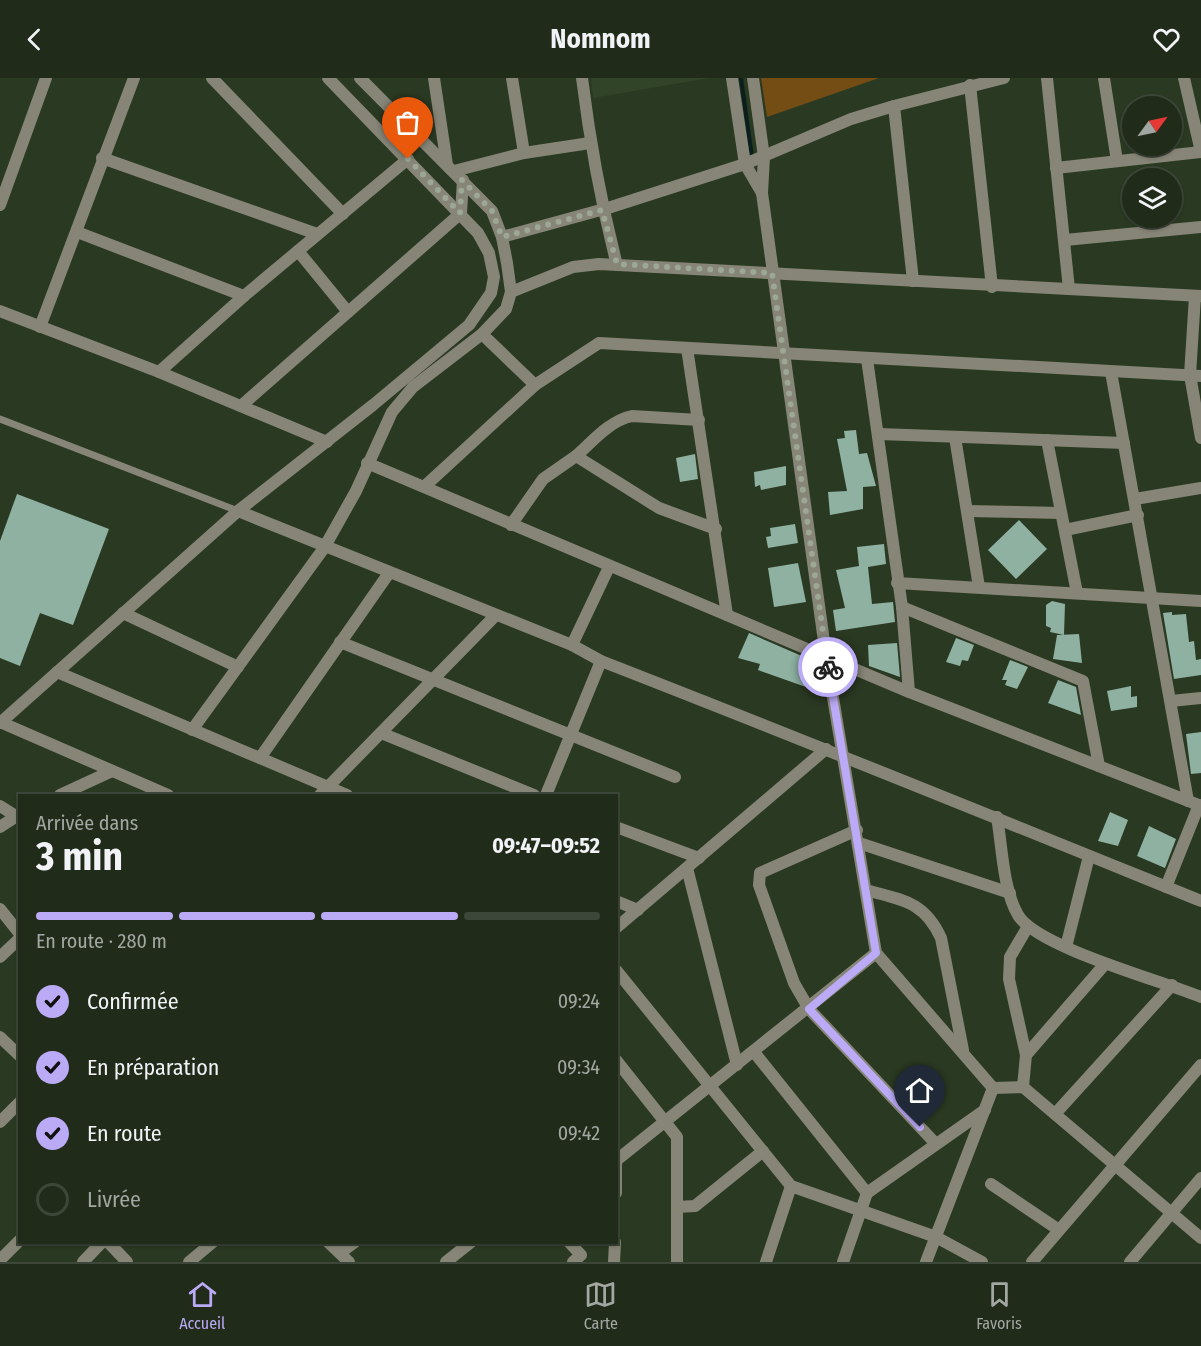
<!DOCTYPE html>
<html lang="fr">
<head>
<meta charset="utf-8">
<style>
  :root { --surface:#202b1a; --page:#2d3727; --text:#f1f3f6; --muted:#a2a7a2; --line:#3d4739; --accent:#bbaaf6 }
  body { margin:0; font-family:"Fira Sans Condensed",sans-serif; background:var(--page); color:var(--text); height:100vh; display:flex; flex-direction:column; font-size:22px; white-space:nowrap }
  * { box-sizing:border-box; margin:0 }
  p { font-size:20px; color:var(--muted) }
  .icon { flex:none; width:33px; height:33px; fill:none; stroke:currentColor; stroke-width:2; stroke-linecap:round; stroke-linejoin:round }
  .map { position:relative; flex:1; overflow:hidden }
  .side { position:absolute; left:18px; top:716px; width:600px; height:450px; display:flex; flex-direction:column; background:var(--surface); border-radius:0px; box-shadow:0 2px 4px #0004,0 0 0 2px var(--line) }
  .side>* { flex:none }
  .needle { width:39px; rotate:57deg }
  .tools { position:absolute; left:1122px; top:18px; display:grid; gap:12px }
  .tools a { display:grid; place-items:center; width:60px; height:60px; border-radius:50%; background:var(--surface); box-shadow:0 2px 4px #0004,0 0 0 2px var(--line); font-size:30px }
  .pin { position:absolute; display:grid; place-items:center; width:51px; height:51px; color:#fff; margin:-62px -26px; border-radius:50% 50% 50% 0; rotate:-45deg; box-shadow:0 0 6px #0007 }
  .pin .icon { rotate:45deg }
  .courier { position:absolute; display:grid; place-items:center; width:60px; height:60px; margin:-30px; border:4px solid #bbaaf6; border-radius:50%; background:#fff; color:#222; box-shadow:0 2px 8px #0007 }
  .headline em { font-style:normal; font-weight:700 }
  .headline div { display:flex; flex-direction:column-reverse }
  .headline { display:flex; align-items:center; justify-content:space-between; height:102px; padding:0 18px }
  h1 { font-size:39px; font-weight:700; line-height:45px }
  .bar { display:grid; grid-template-columns:repeat(4,1fr); gap:9px 6px; align-content:center; height:72px; padding:0 18px }
  .bar i { height:8px; border-radius:4px; background:var(--line) }
  .bar .current { background:var(--accent) }
  .bar p { grid-column:span 4 }
  ol { padding:0 18px; list-style:none }
  li { display:flex; align-items:center; gap:18px; height:66px }
  li p { margin-inline-start:auto }
  li .icon { padding:6px; border-radius:50%; background:var(--accent); color:#111; stroke-width:4 }
  li:last-child { color:var(--muted) }
  li i { width:33px; height:33px; border:3px solid var(--line); border-radius:50% }
  header { display:flex; justify-content:space-between; align-items:center; height:78px; padding:0 18px; background:var(--surface); font-size:27px; font-weight:700 }
  .tabs { display:flex; justify-content:space-around; align-items:center; height:84px; border-top:2px solid var(--line); background:var(--surface); font-size:16px; color:var(--muted) }
  .tabs a { display:grid; justify-items:center; gap:3px }
  .tabs .current { color:var(--accent) }
  .map>svg:first-child { display:block }
  .built { fill:#314427 }
  .green { fill:#744d15 }
  .lines { fill:none; stroke-linecap:round; stroke-linejoin:round }
  .stream { stroke:#0b1e1e; stroke-width:4 }
  .building { fill:#8eb1a2 }
  .service { stroke:#868577; stroke-width:7 }
  .minor { stroke:#868577; stroke-width:12 }
  .done { stroke:#9ca796; stroke-width:6; stroke-dasharray:0 10.8 }
  .route { stroke:#bbaaf6; stroke-width:8 }
</style>
</head>
<body>
<header><svg class="icon" aria-label="back" viewBox="0 0 24 24"><path d="M15 5l-7 7 7 7"/></svg>Nomnom<svg class="icon" aria-label="heart" viewBox="0 0 24 24"><path d="M12 20l-8-8c-3-5 5-10 8-4 3-6 11-1 8 4z"/></svg></header>
<div class="map">
<svg width="1201" height="1184" viewBox="0 0 1201 1184">
  <rect width="100%" height="100%" fill="#2a3922"/>
  <path class="built" d="M591 0H710L593 20Z"/>
  <path class="green" d="M761 0H879L767 39Z"/>
  <g class="lines">
    <path class="stream" d="M741 0 752 79"/>
  </g>
  <g class="building">
    <path d="M856 352 859 376 867 375 876 408 863 409V431L830 437 828 414 847 413 837 361 845 360 844 353Z"/>
    <path d="M695 376 698 401 680 404 676 380Z"/>
    <path d="M786 388V407L761 412 760 407 755 409 754 394Z"/>
    <path d="M17 416 109 451 73 547 40 535 20 588 0 580V463Z"/>
    <path d="M1019 442 1047 471 1016 501 988 472Z"/>
    <path d="M795 446 798 465 768 470 766 459 771 458 770 450Z"/>
    <path d="M884 466 886 486 868 489 872 526 893 524 895 544 836 553 833 532 845 530 836 492 859 488 857 469Z"/>
    <path d="M798 485 806 524 774 529 768 490Z"/>
    <path d="M1052 523 1065 526 1064 557 1050 554 1051 550 1046 548V527Z"/>
    <path d="M1172 534V537L1186 536 1189 564 1194 563 1196 582 1201 581V597L1174 601 1163 535Z"/>
    <path d="M749 555 818 585 820 614 758 592 760 586 738 580Z"/>
    <path d="M1079 556 1082 585 1053 581 1057 557Z"/>
    <path d="M956 560 974 567 968 583 962 582 960 588 946 584Z"/>
    <path d="M897 565 900 599 869 588 868 567Z"/>
    <path d="M1010 582 1028 589 1017 611 1005 607 1007 602H1002Z"/>
    <path d="M1058 602 1076 609 1081 637 1048 625Z"/>
    <path d="M1131 608V619L1137 618V629L1111 633 1107 613Z"/>
    <path d="M1201 654V695L1191 696 1186 656Z"/>
    <path d="M1110 734 1128 742 1118 768 1098 763Z"/>
    <path d="M1149 748 1176 761 1165 790 1137 778Z"/>
  </g>
  <g class="lines">
    <path class="service" d="M0 341 238 433"/>
    <g class="minor">
      <path d="M212 0 343 136"/>
      <path d="M434 0 447 87"/>
      <path d="M512 0 524 75"/>
      <path d="M582 0C590 64 601 125 617 187"/>
      <path d="M732 0 745 86 762 115"/>
      <path d="M753 0 764 79 762 115 826 578 876 875 993 1010"/>
      <path d="M1047 0 1069 211"/>
      <path d="M1104 0 1117 83"/>
      <path d="M1184 0 1201 74"/>
      <path d="M970 7 992 209"/>
      <path d="M894 28 913 203"/>
      <path d="M102 80 317 156"/>
      <path d="M1056 90 1201 74"/>
      <path d="M454 93 524 75 590 65"/>
      <path d="M0 127 46 0"/>
      <path d="M77 154 244 218"/>
      <path d="M502 159 608 130 745 86 851 41 894 28 1004 0"/>
      <path d="M1065 162 1201 149"/>
      <path d="M298 173 348 234"/>
      <path d="M511 214 573 189 599 186 1201 218"/>
      <path d="M1195 218 1190 297 1201 360"/>
      <path d="M0 233 159 294 327 364"/>
      <path d="M40 249 134 0"/>
      <path d="M482 256 535 307 599 265 1201 298"/>
      <path d="M687 270 727 537"/>
      <path d="M867 281 902 529 909 614"/>
      <path d="M159 294 244 218 408 81"/>
      <path d="M1111 294 1188 723"/>
      <path d="M241 328 461 135 463 102"/>
      <path d="M879 356 1124 365"/>
      <path d="M955 359 979 509"/>
      <path d="M1047 362 1077 515"/>
      <path d="M576 378C593 363 609 343 632 338L699 342"/>
      <path d="M367 385 909 614 1201 728"/>
      <path d="M425 408 535 307"/>
      <path d="M1135 421 1201 410"/>
      <path d="M238 433 572 567 601 583C802 661 1001 742 1201 823"/>
      <path d="M967 433 1061 435"/>
      <path d="M511 447 543 401 576 378 659 430 716 451"/>
      <path d="M1065 452 1138 437"/>
      <path d="M897 505 1201 523"/>
      <path d="M902 529 1083 603 1099 688"/>
      <path d="M123 535 238 589"/>
      <path d="M340 564 675 699"/>
      <path d="M572 567 609 489"/>
      <path d="M57 594 347 717"/>
      <path d="M1171 623 1201 620"/>
      <path d="M0 644 168 717"/>
      <path d="M0 645 238 433 373 327 469 247 491 215 494 199 489 175 478 155 328 0"/>
      <path d="M192 652 324 470 356 413 392 334 413 309 482 256 506 231 511 214 507 185 502 159 492 133 360 0"/>
      <path d="M381 655 534 717"/>
      <path d="M260 680 389 495"/>
      <path d="M60 717 112 693"/>
      <path d="M320 717 495 538"/>
      <path d="M546 717 601 583"/>
      <path d="M0 728 16 738"/>
      <path d="M997 739C1002 768 1003 812 1018 837 1036 869 1163 903 1201 919"/>
      <path d="M0 749 20 736"/>
      <path d="M616 749 699 780"/>
      <path d="M857 752 760 795 759 807 794 905 809 931 936 1066"/>
      <path d="M859 765 1010 815"/>
      <path d="M687 790 737 987"/>
      <path d="M1166 809 1199 727"/>
      <path d="M866 812C902 822 924 823 941 860L963 972"/>
      <path d="M616 823 638 832"/>
      <path d="M0 831 20 856"/>
      <path d="M616 850 826 671"/>
      <path d="M1066 869 1089 778"/>
      <path d="M0 879 20 860"/>
      <path d="M616 892 791 1108 936 1159 982 1184"/>
      <path d="M0 959 20 978"/>
      <path d="M754 974 867 1115"/>
      <path d="M1026 977 1105 886"/>
      <path d="M616 982 677 1059V1184"/>
      <path d="M1023 1009 1026 977 1009 901 1010 879 1027 850"/>
      <path d="M993 1010 1023 1009 1201 1160"/>
      <path d="M1055 1036 1172 907"/>
      <path d="M0 1044 20 1024"/>
      <path d="M616 1079V1115"/>
      <path d="M618 1081 876 875"/>
      <path d="M991 1106 1059 1152"/>
      <path d="M677 1129 695 1128 763 1073"/>
      <path d="M108 1164 127 1184"/>
      <path d="M328 1164 349 1184"/>
      <path d="M569 1164 581 1177 573 1184"/>
      <path d="M340 1175 355 1164"/>
      <path d="M0 1182 20 1162"/>
      <path d="M83 1184 102 1164"/>
      <path d="M189 1184 213 1164"/>
      <path d="M446 1184 471 1164"/>
      <path d="M614 1184 615 1164"/>
      <path d="M766 1184 791 1108"/>
      <path d="M843 1184 867 1115 985 1032"/>
      <path d="M926 1184 993 1010"/>
      <path d="M1032 1184 1201 987"/>
      <path d="M1130 1184 1201 1100"/>
    </g>
  </g>
  <g class="lines">
    <path class="done" d="M408 81 460 135 462 102 492 133 502 159 602 132 617 186 772 195 828 589"/>
    <path class="route" d="M828 589 876 875 809 931 920 1049"/>
  </g>
</svg>
<div class="tools">
<a><svg class="needle" viewBox="-14 -14 28 28"><path d="M0-13l5 13h-10z" fill="#e53935"/><path d="M0 13l5-13h-10z" fill="#a2a7a2"/></svg></a>
<a><svg class="icon" aria-label="layers" viewBox="0 0 24 24"><path d="M12 4l9 5-9 5-9-5zM3 14l9 5 9-5"/></svg></a>
</div>
<div class="pin" style="left:408px;top:81px;background:#ea580c"><svg class="icon" aria-label="bag" viewBox="0 0 24 24"><path d="M5 8h14l-1 12H6zM9 8a3 3 0 0 1 6 0"/></svg></div>
<div class="pin" style="left:920px;top:1049px;background:#1f2937"><svg class="icon" aria-label="home" viewBox="0 0 24 24"><path d="M3 11l9-7 9 7M6 9v11h12V9"/></svg></div>
<div class="courier" style="left:828px;top:589px"><svg class="icon" aria-label="bike" viewBox="0 0 24 24"><circle cx="6" cy="16" r="4"/><circle cx="18" cy="16" r="4"/><path d="M6 16l4-8h5l3 8M10 8l3 8H6M13 5h3"/></svg></div>
<section class="side">
<div class="headline"><div><h1>3 min</h1><p>Arrivée dans</p></div><em>09:47–09:52</em></div>
<div class="bar"><i class="current"></i><i class="current"></i><i class="current"></i><i></i><p>En route · 280 m</p></div>
<ol>
<li><svg class="icon" aria-label="check" viewBox="0 0 24 24"><path d="M5 12l5 5 9-10"/></svg>Confirmée<p>09:24</p></li>
<li><svg class="icon" aria-label="check" viewBox="0 0 24 24"><path d="M5 12l5 5 9-10"/></svg>En préparation<p>09:34</p></li>
<li><svg class="icon" aria-label="check" viewBox="0 0 24 24"><path d="M5 12l5 5 9-10"/></svg>En route<p>09:42</p></li>
<li><i></i>Livrée</li>
</ol>
</section>
</div>
<nav class="tabs">
<a class="current"><svg class="icon" aria-label="home" viewBox="0 0 24 24"><path d="M3 11l9-7 9 7M6 9v11h12V9"/></svg>Accueil</a>
<a><svg class="icon" aria-label="map" viewBox="0 0 24 24"><path d="M3 6l6-2 6 2 6-2v14l-6 2-6-2-6 2zM9 4v14M15 6v14"/></svg>Carte</a>
<a><svg class="icon" aria-label="saved" viewBox="0 0 24 24"><path d="M7 4h10v16l-5-4-5 4z"/></svg>Favoris</a>
</nav>
</body>
</html>
